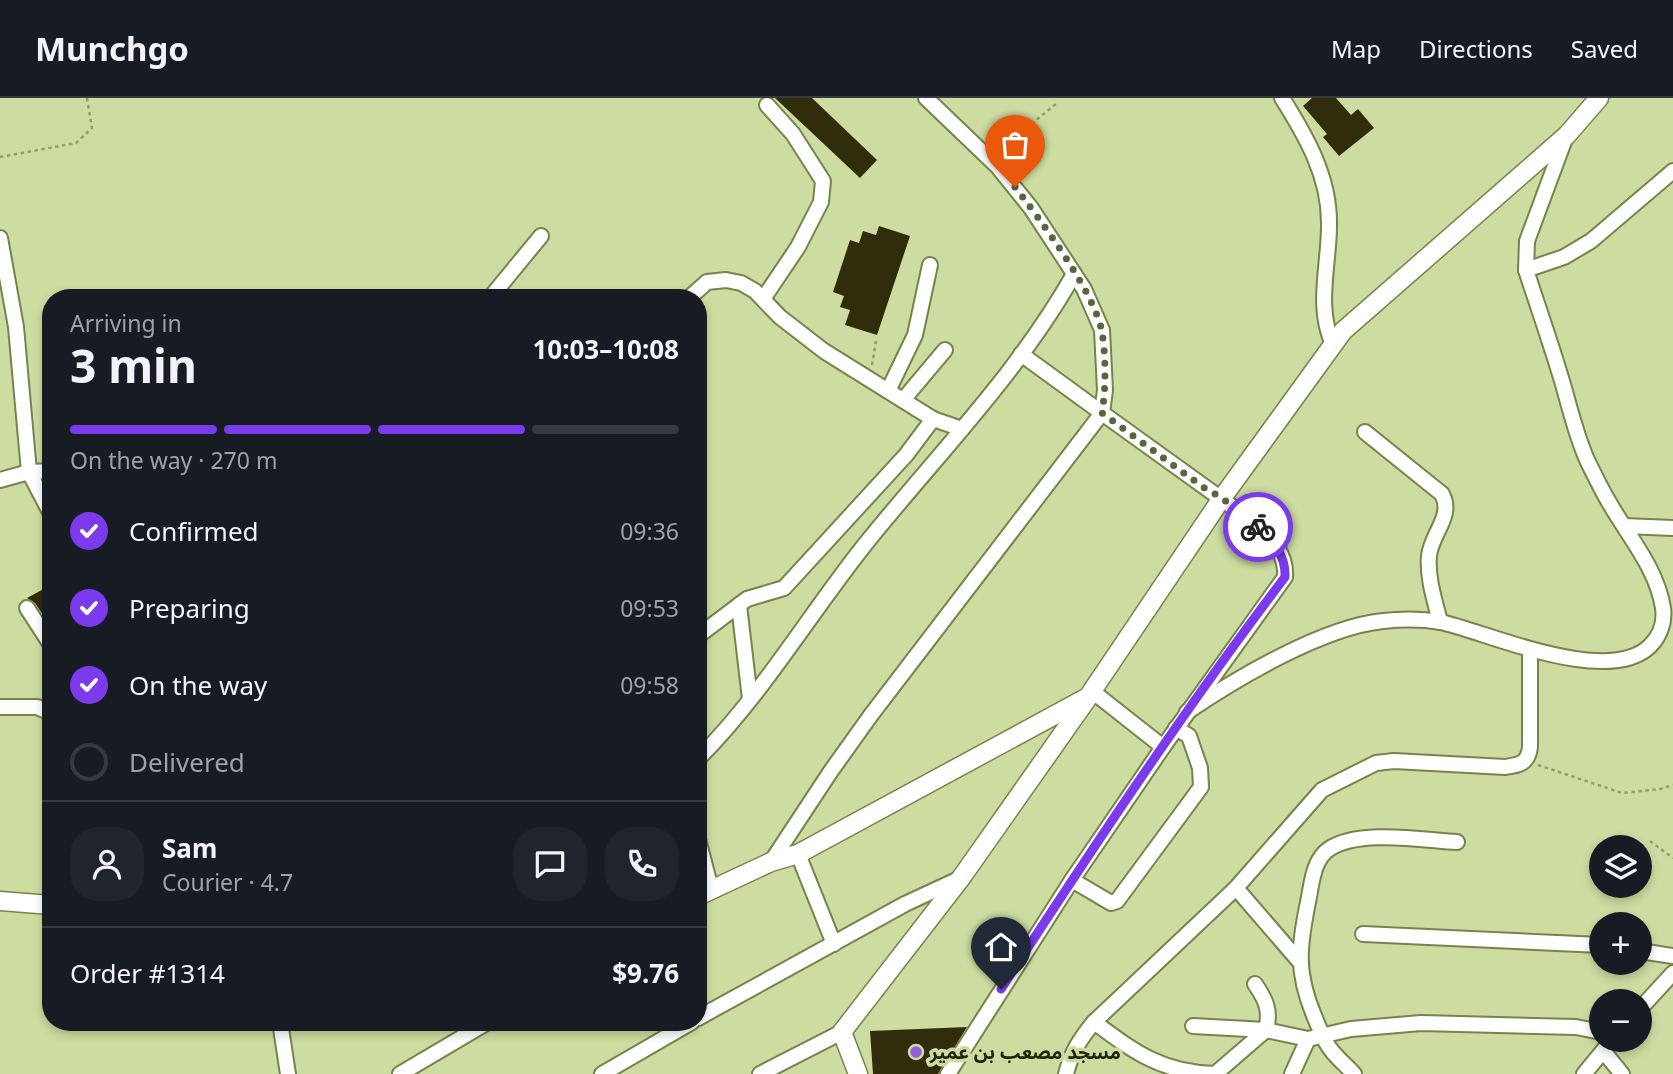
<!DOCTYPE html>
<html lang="en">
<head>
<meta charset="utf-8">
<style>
  :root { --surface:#171b24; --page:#20242c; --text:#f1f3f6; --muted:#9ea1a6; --line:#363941; --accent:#7c3aed }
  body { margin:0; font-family:"Noto Sans","Noto Sans Arabic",sans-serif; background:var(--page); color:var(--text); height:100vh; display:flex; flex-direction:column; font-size:26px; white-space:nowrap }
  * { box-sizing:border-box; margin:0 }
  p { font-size:23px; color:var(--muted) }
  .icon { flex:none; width:38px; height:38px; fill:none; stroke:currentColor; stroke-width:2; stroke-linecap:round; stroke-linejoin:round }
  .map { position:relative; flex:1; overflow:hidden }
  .drawer { position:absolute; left:42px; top:191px; width:665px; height:742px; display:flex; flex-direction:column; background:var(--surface); border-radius:28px; box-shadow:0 4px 10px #0003 }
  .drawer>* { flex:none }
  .controls { position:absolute; left:1589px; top:737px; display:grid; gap:14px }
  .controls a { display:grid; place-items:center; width:63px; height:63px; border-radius:50%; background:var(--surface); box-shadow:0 4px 10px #0003; font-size:35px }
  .pin { position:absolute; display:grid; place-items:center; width:60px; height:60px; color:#fff; margin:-72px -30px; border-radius:50% 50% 50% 0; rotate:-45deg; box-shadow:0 0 7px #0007 }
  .pin .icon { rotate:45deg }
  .courier { position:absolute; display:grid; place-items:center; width:70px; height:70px; margin:-35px; border:5px solid #7c3aed; border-radius:50%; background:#fff; color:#222; box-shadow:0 2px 9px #0007 }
  .head em { font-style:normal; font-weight:700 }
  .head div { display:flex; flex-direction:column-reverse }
  .head { display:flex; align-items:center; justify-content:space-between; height:119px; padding:0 28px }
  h1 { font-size:46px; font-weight:700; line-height:52px }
  .bar { display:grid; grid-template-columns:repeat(4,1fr); gap:10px 7px; align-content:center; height:84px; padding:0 28px }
  .bar i { height:9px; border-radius:5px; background:var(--line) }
  .bar .on { background:var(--accent) }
  .bar p { grid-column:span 4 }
  .line { display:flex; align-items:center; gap:18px; padding:0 28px; border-top:2px solid var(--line) }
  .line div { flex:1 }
  .round { display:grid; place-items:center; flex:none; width:74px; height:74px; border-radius:28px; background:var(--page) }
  ol { padding:0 28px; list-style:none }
  li { display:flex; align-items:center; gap:21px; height:77px }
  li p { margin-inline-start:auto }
  li .icon { padding:7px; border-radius:50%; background:var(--accent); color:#fff; stroke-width:4 }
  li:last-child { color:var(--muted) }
  li i { width:38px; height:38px; border:4px solid var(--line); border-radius:50% }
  header { display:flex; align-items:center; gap:42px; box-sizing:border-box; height:98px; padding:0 35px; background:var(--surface); border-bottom:2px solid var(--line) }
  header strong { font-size:33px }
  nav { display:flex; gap:38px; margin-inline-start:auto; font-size:24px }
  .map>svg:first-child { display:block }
  .building { fill:#312c0c }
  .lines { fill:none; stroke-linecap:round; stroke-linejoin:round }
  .minor-casing { stroke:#76844c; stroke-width:18 }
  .major-casing { stroke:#76844c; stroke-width:21 }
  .path { stroke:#929e6f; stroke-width:2.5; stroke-dasharray:3.5 3.5; stroke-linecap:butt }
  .minor { stroke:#fff; stroke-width:14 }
  .major { stroke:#fff; stroke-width:18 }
  .done { stroke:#5b6440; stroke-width:7; stroke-dasharray:0 12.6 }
  .route { stroke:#7c3aed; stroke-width:9 }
  .poi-dot { fill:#925ed7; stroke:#cddda1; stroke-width:2.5 }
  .labels { text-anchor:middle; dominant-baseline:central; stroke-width:7; stroke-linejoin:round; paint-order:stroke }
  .poi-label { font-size:19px; font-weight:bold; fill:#1e230c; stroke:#cddda1; text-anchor:start }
</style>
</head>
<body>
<header>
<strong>Munchgo</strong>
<nav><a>Map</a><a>Directions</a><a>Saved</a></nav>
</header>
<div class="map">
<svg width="1673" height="976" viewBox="0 0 1673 976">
  <rect width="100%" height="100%" fill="#cddda1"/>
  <g class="building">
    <path d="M775 0H812L877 62 860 80Z"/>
    <path d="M1312 0H1336L1351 17 1358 11 1374 30 1339 58 1323 39 1327 36 1303 8Z"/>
    <path d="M879 128 910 138 877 237 845 227 850 212 840 209 844 198 833 194 850 142 859 145 863 133 876 137Z"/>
    <path d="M51 487V529L35 505 27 500Z"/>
    <path d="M967 929 938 976H873L870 933Z"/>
  </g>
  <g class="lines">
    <g class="minor-casing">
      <g id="minor">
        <path d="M926 0 998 69 1031 110 1084 191 1102 232 1105 292 1102 315 1252 423C1269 439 1287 454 1285 479L1163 649 1092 593"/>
        <path d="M1282 0C1306 38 1329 78 1329 124 1330 163 1315 209 1333 246"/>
        <path d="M0 140 16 229 29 374 51 416"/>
        <path d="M1526 172 1564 159 1591 143 1673 73"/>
        <path d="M490 200 541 138"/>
        <path d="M689 200 707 184 726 182 741 185 755 193 780 219 824 253 933 321"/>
        <path d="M763 201 798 149 821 104 823 83 793 36 767 7"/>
        <path d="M888 293 915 237 930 167"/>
        <path d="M903 302 945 252"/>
        <path d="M1365 334 1442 396C1454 418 1431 436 1429 458 1427 480 1435 503 1440 524"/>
        <path d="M0 382 29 374 51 373"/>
        <path d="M1624 428 1673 430"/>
        <path d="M739 507 750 601"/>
        <path d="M27 510 51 547"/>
        <path d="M698 538 747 501 784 490 906 357 933 321 962 331"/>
        <path d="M0 609H37L51 615"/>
        <path d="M1187 614C1237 580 1323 529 1383 523 1401 521 1423 521 1441 524 1489 535 1608 589 1650 548 1660 538 1665 524 1663 510 1657 471 1629 439 1610 406 1602 393 1595 378 1588 364 1576 338 1570 310 1562 283 1551 246 1538 209 1526 172L1527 143 1566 38"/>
        <path d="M698 661C763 596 810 515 867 444 938 356 1019 274 1074 176"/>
        <path d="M698 741 711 791"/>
        <path d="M798 756 834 846"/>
        <path d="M771 764 831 673 871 617 1102 315 1021 256"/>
        <path d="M1072 782 1111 805 1117 803 1201 689 1200 670 1189 638 1176 630"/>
        <path d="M1236 790 1299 863"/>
        <path d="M1363 836 1601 847"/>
        <path d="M1640 853 1673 858"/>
        <path d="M1640 911 1673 875"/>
        <path d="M698 920 905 806 961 780"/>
        <path d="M280 924 288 976"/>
        <path d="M1094 924 1236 790 1322 692 1376 665 1394 663 1505 669C1519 667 1528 666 1530 649V552"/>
        <path d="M1193 928 1266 932C1271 913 1266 902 1255 886"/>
        <path d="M1604 954 1622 976"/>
        <path d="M400 976 488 924"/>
        <path d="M602 976 692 924"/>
        <path d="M760 976 842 934"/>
        <path d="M948 976 1072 782 1163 649"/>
        <path d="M1066 976C1071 955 1080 941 1094 924 1136 955 1161 974 1215 976L1266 932 1308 941 1351 931 1421 925 1576 929 1601 934"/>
        <path d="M1292 976 1308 941"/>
        <path d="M1354 976C1347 968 1338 961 1332 953 1323 943 1320 931 1315 920 1295 873 1299 848 1309 799 1312 783 1314 761 1329 751 1359 731 1422 742 1457 744"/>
        <path d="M1584 976 1612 942"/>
      </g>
    </g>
    <g class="major-casing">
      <g id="major">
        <path d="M698 798 771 764 798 756 1088 599 1222 400 1343 233 1567 37 1599 0"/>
        <path d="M0 803 51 807"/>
        <path d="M858 976 842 934 961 780 1087 601"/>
      </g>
    </g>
    <g class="path">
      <path d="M1002 56 1030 27 1056 6"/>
      <path d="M0 59 76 45 92 30 87 0"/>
      <path d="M872 267 876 243"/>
      <path d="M1538 667 1622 695 1660 691 1673 687"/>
      <path d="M1650 743 1673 760"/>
    </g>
    <use href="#minor" class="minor"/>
    <use href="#major" class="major"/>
  </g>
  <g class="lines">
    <path class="done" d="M1015 89C1040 121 1095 195 1102 234 1106 260 1106 289 1102 315L1203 389 1222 400 1258 429"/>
    <path class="route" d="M1001 891C1092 751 1184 612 1285 479 1286 457 1273 443 1258 429"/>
  </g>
  <circle class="poi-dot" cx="916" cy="954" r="7"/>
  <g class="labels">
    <g class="poi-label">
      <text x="930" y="954">مسجد مصعب بن عمير</text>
    </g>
  </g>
</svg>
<div class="controls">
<a><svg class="icon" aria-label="layers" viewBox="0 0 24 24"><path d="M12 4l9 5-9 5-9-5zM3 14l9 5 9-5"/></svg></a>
<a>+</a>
<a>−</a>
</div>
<div class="pin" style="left:1015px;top:89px;background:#ea580c"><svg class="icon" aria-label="bag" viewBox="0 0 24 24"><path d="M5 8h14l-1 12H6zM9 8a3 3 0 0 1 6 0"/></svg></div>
<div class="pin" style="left:1001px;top:891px;background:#1f2937"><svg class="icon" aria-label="home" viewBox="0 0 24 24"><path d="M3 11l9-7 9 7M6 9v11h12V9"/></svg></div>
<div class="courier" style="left:1258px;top:429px"><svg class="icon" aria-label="bike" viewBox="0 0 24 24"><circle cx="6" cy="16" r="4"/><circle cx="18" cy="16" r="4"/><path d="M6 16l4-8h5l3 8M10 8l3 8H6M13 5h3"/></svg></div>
<section class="drawer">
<div class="head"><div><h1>3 min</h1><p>Arriving in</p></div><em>10:03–10:08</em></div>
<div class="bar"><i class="on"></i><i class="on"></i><i class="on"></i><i></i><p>On the way · 270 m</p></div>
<ol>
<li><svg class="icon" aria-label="check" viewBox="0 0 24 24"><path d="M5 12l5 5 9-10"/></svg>Confirmed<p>09:36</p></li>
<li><svg class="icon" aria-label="check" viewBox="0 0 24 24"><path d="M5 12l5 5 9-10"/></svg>Preparing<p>09:53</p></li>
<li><svg class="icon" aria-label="check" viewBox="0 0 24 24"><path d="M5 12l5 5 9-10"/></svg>On the way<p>09:58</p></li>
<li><i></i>Delivered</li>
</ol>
<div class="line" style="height:126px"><a class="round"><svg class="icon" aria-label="person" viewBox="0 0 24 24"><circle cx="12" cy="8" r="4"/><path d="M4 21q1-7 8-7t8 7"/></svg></a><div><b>Sam</b><p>Courier · 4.7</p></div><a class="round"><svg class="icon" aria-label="chat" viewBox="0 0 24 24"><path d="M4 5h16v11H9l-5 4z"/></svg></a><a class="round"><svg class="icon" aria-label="phone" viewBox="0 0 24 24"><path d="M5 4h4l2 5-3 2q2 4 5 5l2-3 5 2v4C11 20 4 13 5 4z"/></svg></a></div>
<div class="line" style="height:91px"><div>Order #1314</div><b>$9.76</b></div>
</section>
</div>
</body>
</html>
